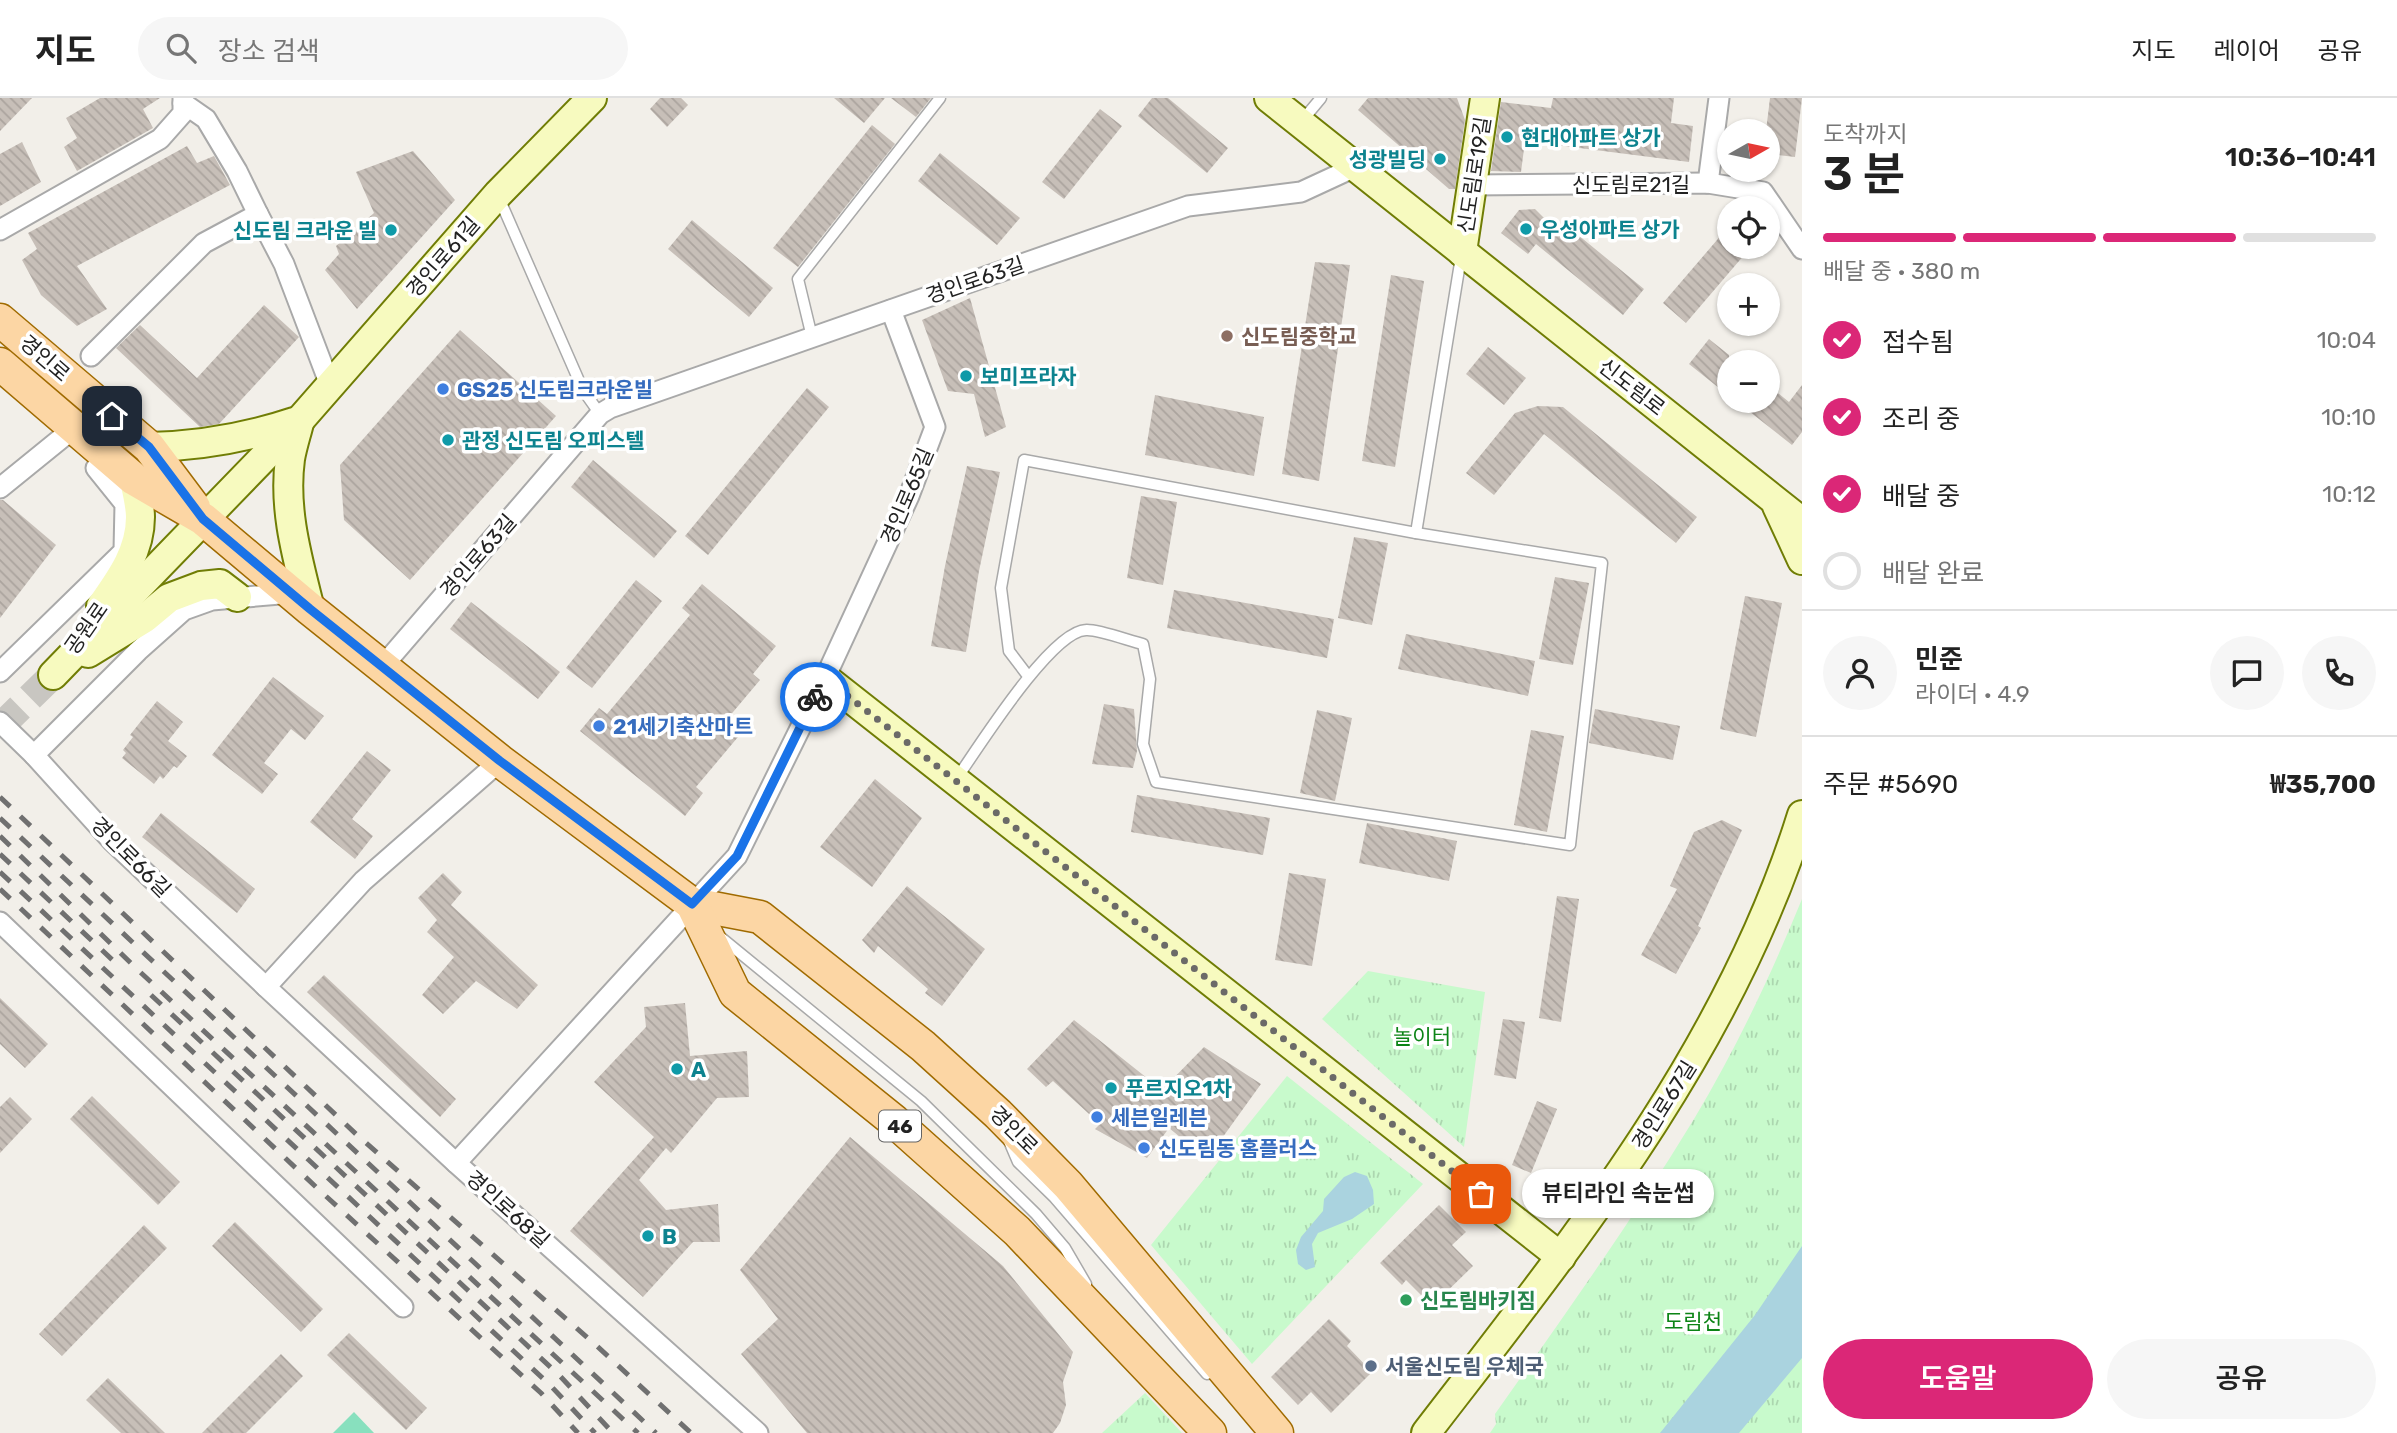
<!DOCTYPE html>
<html lang="ko">
<head>
<meta charset="utf-8">
<style>
  :root { --surface:#fff; --page:#f6f6f6; --text:#222; --muted:#767676; --line:#e0e0e0; --accent:#db2777 }
  body { margin:0; font-family:Rubik,"Noto Sans KR",sans-serif; background:var(--page); color:var(--text); height:100vh; display:flex; flex-direction:column; font-size:26px; white-space:nowrap }
  * { box-sizing:border-box; margin:0 }
  p { font-size:23px; color:var(--muted) }
  .icon { flex:none; width:38px; height:38px; fill:none; stroke:currentColor; stroke-width:2; stroke-linecap:round; stroke-linejoin:round }
  .map { position:relative; flex:1; overflow:hidden }
  .details { display:flex; flex-direction:column; background:var(--surface); width:595px }
  .details>* { flex:none }
  .needle { width:46px; rotate:81deg }
  .controls { position:absolute; left:1717px; top:21px; display:grid; gap:14px }
  .controls a { display:grid; place-items:center; width:63px; height:63px; border-radius:50%; background:var(--surface); box-shadow:0 2px 5px #0004; font-size:35px }
  .pin { position:absolute; display:grid; place-items:center; width:60px; height:60px; color:#fff; margin:-30px; border-radius:14px; box-shadow:0 4px 10px #0006 }
  .courier { position:absolute; display:grid; place-items:center; width:70px; height:70px; margin:-35px; border:5px solid #1a73e8; border-radius:50%; background:#fff; color:#222; box-shadow:0 2px 9px #0007 }
  .bubble { position:absolute; height:49px; border-radius:24px; background:var(--surface); box-shadow:0 2px 5px #0004; font-size:23px; font-weight:600; line-height:49px; text-align:center }
  .overview em { font-style:normal; font-weight:600 }
  .overview div { display:flex; flex-direction:column-reverse }
  .overview { display:flex; align-items:center; justify-content:space-between; height:119px; padding:0 21px }
  h1 { font-size:46px; font-weight:600; line-height:52px }
  .bar { display:grid; grid-template-columns:repeat(4,1fr); gap:10px 7px; align-content:center; height:84px; padding:0 21px }
  .bar i { height:9px; border-radius:5px; background:var(--line) }
  .bar .selected { background:var(--accent) }
  .bar p { grid-column:span 4 }
  .line { display:flex; align-items:center; gap:18px; padding:0 21px; border-top:2px solid var(--line) }
  .line div { flex:1 }
  .round { display:grid; place-items:center; flex:none; width:74px; height:74px; border-radius:37px; background:var(--page) }
  ol { padding:0 21px; list-style:none }
  li { display:flex; align-items:center; gap:21px; height:77px }
  li p { margin-inline-start:auto }
  li .icon { padding:7px; border-radius:50%; background:var(--accent); color:#fff; stroke-width:4 }
  li:last-child { color:var(--muted) }
  li i { width:38px; height:38px; border:4px solid var(--line); border-radius:50% }
  .button { display:flex; gap:14px; margin-top:auto; padding:14px 21px }
  .button a { flex:1; height:80px; border-radius:42px; background:var(--accent); color:#fff; font-size:28px; font-weight:600; line-height:80px; text-align:center }
  .button a+a { background:var(--page); color:var(--text) }
  header { display:flex; align-items:center; gap:42px; box-sizing:border-box; height:98px; padding:0 35px; background:var(--surface); border-bottom:2px solid var(--line) }
  header strong { font-size:33px }
  nav { display:flex; gap:38px; margin-inline-start:auto; font-size:24px }
  .search { width:490px; height:63px; background:var(--page); display:flex; align-items:center; gap:18px; box-sizing:border-box; padding:0 24px; border-radius:38px; color:var(--muted); font-size:26px }
  main { display:flex; flex:1; min-height:0 }
  .map>svg:first-child { display:block }
  .park { fill:url(#park-tufts) }
  .pitch { fill:#88e0be }
  .water { fill:#aad3df }
  .building { fill:url(#building-back-hatch) }
  .lines { fill:none; stroke-linecap:round; stroke-linejoin:round }
  .secondary-tunnel { stroke:#c8c6c1; stroke-width:28; stroke-dasharray:28 14; stroke-linecap:butt }
  .lane-casing { stroke:#a9a9a9; stroke-width:13 }
  .street-casing { stroke:#a9a9a9; stroke-width:23 }
  .secondary-casing { stroke:#707d05; stroke-width:32 }
  .primary-casing { stroke:#a06b00; stroke-width:35 }
  .lane { stroke:#fff; stroke-width:10 }
  .street { stroke:#fff; stroke-width:19 }
  .secondary { stroke:#f7fabf; stroke-width:28 }
  .primary { stroke:#fcd6a4; stroke-width:32 }
  .rail { stroke:#707070; stroke-width:5; stroke-dasharray:14 14; stroke-linecap:butt }
  .done { stroke:#6b6a68; stroke-width:7; stroke-dasharray:0 12.6 }
  .route { stroke:#1a73e8; stroke-width:9 }
  .culture-dot { fill:#0f9aa8; stroke:#fff; stroke-width:2.5 }
  .education-dot { fill:#8d6e63; stroke:#fff; stroke-width:2.5 }
  .shop-dot { fill:#3f7fe0; stroke:#fff; stroke-width:2.5 }
  .leisure-dot { fill:#2e9e5b; stroke:#fff; stroke-width:2.5 }
  .service-dot { fill:#5c6f8a; stroke:#fff; stroke-width:2.5 }
  .labels { text-anchor:middle; dominant-baseline:central; stroke-width:7; stroke-linejoin:round; paint-order:stroke }
  .shield { fill:#fff; stroke:#646464; stroke-width:2 }
  .shield-label { font-size:19px; font-weight:bold; fill:#222 }
  .culture-label { font-size:21px; font-weight:bold; fill:#0d838f; stroke:#fff; text-anchor:start }
  .street-label { font-size:21px; fill:#222; stroke:#fff }
  .education-label { font-size:21px; font-weight:bold; fill:#785e54; stroke:#fff; text-anchor:start }
  .shop-label { font-size:21px; font-weight:bold; fill:#366cbe; stroke:#fff; text-anchor:start }
  .park-label { font-size:21px; fill:#0c8416; stroke:#fff }
  .leisure-label { font-size:21px; font-weight:bold; fill:#27864d; stroke:#fff; text-anchor:start }
  .service-label { font-size:21px; font-weight:bold; fill:#4e5e75; stroke:#fff; text-anchor:start }
</style>
</head>
<body>
<header>
<strong>지도</strong>
<div class="search"><svg class="icon" aria-label="search" viewBox="0 0 24 24"><circle cx="10" cy="10" r="6"/><path d="M15 15l6 6"/></svg>장소 검색</div>
<nav><a>지도</a><a>레이어</a><a>공유</a></nav>
</header>
<main>
<div class="map">
<svg width="1802" height="1335" viewBox="0 0 1802 1335">
  <defs>
    <pattern id="park-tufts" width="24" height="20" patternUnits="userSpaceOnUse" patternTransform="scale(1.75)"><rect width="24" height="20" fill="#c8facc"/><path d="M3 7l-1-3M5 7V3M7 7l1-3M15 17l-1-3M17 17v-4M19 17l1-3" fill="none" stroke="#acd6af"/></pattern>
    <pattern id="building-back-hatch" width="6" height="6" patternUnits="userSpaceOnUse" patternTransform="scale(1.75)"><rect width="6" height="6" fill="#c7bfb8"/><path d="M-1 5l2 2M0 0l6 6M5-1l2 2" fill="none" stroke="#aba49e"/></pattern>
  </defs>
  <rect width="100%" height="100%" fill="#f2efe9"/>
  <g class="park">
    <path d="M1802 801V1335H1490L1496 1326 1495 1316C1563 1219 1632 1123 1694 1021 1736 951 1771 877 1802 801Z"/>
    <path d="M1368 873 1485 894 1464 1049 1322 921Z"/>
    <path d="M1287 978 1423 1086 1252 1266 1151 1147Z"/>
    <path d="M1145 1295 1182 1335H1102Z"/>
  </g>
  <path class="pitch" d="M354 1314 374 1335H333Z"/>
  <g class="water">
    <path d="M1355 1074 1367 1078 1373 1092 1374 1106 1352 1121 1318 1135 1312 1146 1315 1169 1306 1172 1298 1166 1296 1152 1301 1139 1323 1113 1324 1101 1344 1079Z"/>
    <path d="M1802 1148V1260L1739 1335H1660L1755 1217Z"/>
  </g>
  <g class="building">
    <path d="M0 0H32L0 33Z"/>
    <path d="M100 0H160L143 11 153 30 77 73 64 49 77 40 66 20Z"/>
    <path d="M660 0H681L688 7 667 29 650 11Z"/>
    <path d="M834 0H885L864 25Z"/>
    <path d="M891 0H931L916 19Z"/>
    <path d="M1152 0H1168L1228 50 1207 75 1138 18Z"/>
    <path d="M1368 0H1457L1465 22 1455 91H1449L1358 12Z"/>
    <path d="M1553 0H1674L1671 25 1693 28 1689 64 1525 43 1521 74 1491 73 1501 4 1551 10Z"/>
    <path d="M1770 0H1802L1795 59 1768 56 1766 33Z"/>
    <path d="M1100 11 1122 28 1064 101 1042 84Z"/>
    <path d="M872 27 895 46 798 169 773 150Z"/>
    <path d="M22 44 41 84 0 108V56Z"/>
    <path d="M187 48 197 65 214 58 230 87 77 168 107 211 77 228 41 197 22 162 37 151 28 135Z"/>
    <path d="M413 53 455 102 357 211 325 172 339 156 336 148 374 115 356 74Z"/>
    <path d="M940 55 1020 120 997 147 918 83Z"/>
    <path d="M1535 111 1565 141 1572 132 1644 191 1623 217 1536 146 1528 156 1501 135 1519 112Z"/>
    <path d="M692 122 773 190 749 219 668 151Z"/>
    <path d="M1729 128V149H1751L1686 225 1663 205Z"/>
    <path d="M1315 164 1350 167 1319 383 1282 376Z"/>
    <path d="M1391 177 1424 183 1395 369 1362 363Z"/>
    <path d="M970 200 1006 329 985 339 974 296 948 293 922 222Z"/>
    <path d="M264 207 299 239 219 326 200 329 116 250 140 227 197 280Z"/>
    <path d="M460 232 556 318 410 482 344 422 340 367Z"/>
    <path d="M1709 241 1729 257V298L1689 266Z"/>
    <path d="M1488 249 1526 280 1504 307 1466 276Z"/>
    <path d="M1768 287 1789 304 1802 287V334L1792 347 1736 303H1768Z"/>
    <path d="M807 290 829 309 708 457 685 438Z"/>
    <path d="M1155 297 1264 319 1254 378 1145 357Z"/>
    <path d="M1538 308 1563 309 1697 419 1676 445 1544 336 1494 397 1466 375 1515 315Z"/>
    <path d="M593 362 677 433 654 460 571 389Z"/>
    <path d="M967 368 1000 374 979 473 966 554 931 548 945 468Z"/>
    <path d="M1141 398 1177 404 1163 487 1127 480Z"/>
    <path d="M0 402H3L56 447 0 520Z"/>
    <path d="M1354 439 1388 445 1372 527 1338 520Z"/>
    <path d="M1555 479 1589 485 1573 567 1539 561Z"/>
    <path d="M636 482 662 503 592 590 566 570Z"/>
    <path d="M702 486 776 548 753 576 760 582 728 620 743 633 696 689 703 695 685 718 580 633 599 610 607 616 690 517 682 510Z"/>
    <path d="M1174 492 1334 521 1327 560 1167 530Z"/>
    <path d="M1745 498 1782 505 1756 639 1720 631Z"/>
    <path d="M471 504 560 574 538 601 450 531Z"/>
    <path d="M1406 536 1535 563 1528 598 1398 571Z"/>
    <path d="M273 579 324 618 305 642 291 631 264 665 278 676 262 696 212 657Z"/>
    <path d="M157 603 183 624 168 643 187 658 177 670 174 668 163 681 160 678 154 686 122 660 126 655 123 652 133 639 130 637Z"/>
    <path d="M1104 606 1134 611 1137 653 1133 670 1092 666Z"/>
    <path d="M1595 611 1680 628 1673 662 1589 645Z"/>
    <path d="M1317 612 1352 620 1335 703 1300 695Z"/>
    <path d="M1531 632 1564 638 1547 734 1514 727Z"/>
    <path d="M367 653 391 672 352 721 373 738 355 761 310 724Z"/>
    <path d="M875 681 922 720 872 789 820 749Z"/>
    <path d="M1137 697 1270 720 1263 757 1131 734Z"/>
    <path d="M161 715 255 791 237 815 142 739Z"/>
    <path d="M1722 722 1742 732 1698 828 1701 830 1676 876 1641 857 1677 791 1670 788 1694 734Z"/>
    <path d="M1367 725 1457 743 1449 783 1359 765Z"/>
    <path d="M443 775 462 794 451 807 538 887 517 911 476 883 443 916 422 897 454 859 427 834 437 822 418 800Z"/>
    <path d="M1289 775 1326 781 1312 868 1275 862Z"/>
    <path d="M907 788 985 851 942 908 925 895 928 891 878 848 874 855 862 842Z"/>
    <path d="M1557 798 1579 801 1561 924 1539 920Z"/>
    <path d="M324 877 456 1001 440 1019 307 894Z"/>
    <path d="M0 900 48 946 25 970 0 946Z"/>
    <path d="M685 905 690 958 747 953 749 999 717 1000 671 1055 666 1050 639 1082 666 1112 718 1106 720 1144H693L643 1199 570 1133 654 1039 594 984 646 929 644 909Z"/>
    <path d="M1503 921 1525 924 1516 981 1494 977Z"/>
    <path d="M1074 922 1162 992 1204 949 1261 986 1207 1061 1169 1030 1147 1060 1095 1031 1100 1026 1053 983 1046 989 1027 971Z"/>
    <path d="M92 998 180 1084 158 1107 70 1021Z"/>
    <path d="M10 999 32 1021 0 1055V1009Z"/>
    <path d="M1537 1003 1557 1011 1531 1075 1512 1067Z"/>
    <path d="M850 1039 1003 1168 1073 1254 1063 1284 1066 1307 1060 1325 1053 1335H807L741 1256 778 1221 740 1172Z"/>
    <path d="M1439 1107 1466 1134 1452 1147 1473 1168 1432 1208 1406 1182 1402 1187 1380 1165Z"/>
    <path d="M235 1124 323 1211 301 1234 212 1148Z"/>
    <path d="M144 1127 167 1150 62 1258 39 1236Z"/>
    <path d="M1329 1221 1351 1243 1347 1248 1372 1274 1331 1315 1311 1294 1298 1307 1271 1279Z"/>
    <path d="M349 1235 427 1310 406 1332 327 1257Z"/>
    <path d="M281 1256 303 1278 246 1335H202Z"/>
    <path d="M108 1280 165 1335H121L86 1302Z"/>
  </g>
  <g class="lines">
    <path class="secondary-tunnel" d="M0 629 53 577"/>
    <g class="lane-casing">
      <g id="lane">
        <path d="M1301 24 1321 0"/>
        <path d="M499 100 583 292 600 316"/>
        <path d="M812 239 798 181 940 0"/>
        <path d="M1416 435 1461 159"/>
        <path d="M957 680C978 650 1051 533 1086 532 1098 531 1130 543 1143 546L1150 581 1143 646 1156 684 1570 747 1602 465 1416 435 1024 362 1001 490 1009 553 1028 578"/>
        <path d="M718 837 921 1003 1036 1116 1065 1150 1086 1186"/>
        <path d="M1009 1043 1018 1064 1054 1099 1207 1276"/>
      </g>
    </g>
    <g class="street-casing">
      <g id="street">
        <path d="M1708 85 1719 0"/>
        <path d="M1472 87 1708 85 1763 94 1802 151"/>
        <path d="M258 116 284 166 330 287"/>
        <path d="M0 132 160 41 183 15V0"/>
        <path d="M91 258 204 145 258 116 237 73 206 21 183 5"/>
        <path d="M0 390 74 330"/>
        <path d="M382 569 600 316 610 310 1188 108 1301 94 1355 69"/>
        <path d="M0 574 124 453 125 406 96 370 107 358"/>
        <path d="M0 624 34 657 113 744 266 889 456 1065 758 1335"/>
        <path d="M34 657 138 553 184 512 212 502 292 495"/>
        <path d="M0 824 403 1209"/>
        <path d="M266 889 363 783 500 663"/>
        <path d="M456 1065 737 758 825 580 909 398 935 329 891 212"/>
      </g>
    </g>
    <g class="secondary-casing">
      <g id="secondary">
        <path d="M1269 0 1802 424"/>
        <path d="M1462 154 1485 0"/>
        <path d="M299 325C296 337 292 349 290 361 283 412 298 462 310 511"/>
        <path d="M149 349C199 348 246 340 294 324"/>
        <path d="M1777 408 1802 462"/>
        <path d="M101 508C120 481 140 454 140 419 140 407 136 393 134 381"/>
        <path d="M88 555 145 520 169 500 201 488 220 486 237 499"/>
        <path d="M53 577 300 322 498 96 592 0"/>
        <path d="M825 580 1561 1159"/>
        <path d="M1426 1335C1573 1144 1729 952 1802 717"/>
      </g>
    </g>
    <g class="primary-casing">
      <g id="primary">
        <path d="M0 222 149 349 194 409"/>
        <path d="M0 266 134 381 203 421 310 511 500 663 692 806 760 819 923 948 998 1016 1068 1087 1277 1335"/>
        <path d="M692 806 735 895 894 1023 1017 1133 1210 1335"/>
      </g>
    </g>
    <use href="#lane" class="lane"/>
    <use href="#street" class="street"/>
    <use href="#secondary" class="secondary"/>
    <use href="#primary" class="primary"/>
    <g class="rail">
      <path d="M0 699 357 1037 597 1248 691 1335"/>
      <path d="M0 720 656 1335"/>
      <path d="M0 738 139 873 638 1335"/>
      <path d="M0 756 122 871"/>
      <path d="M0 774 550 1287 595 1335"/>
      <path d="M0 791 317 1090 541 1295 578 1335"/>
      <path d="M151 897 560 1278 613 1335"/>
    </g>
  </g>
  <g class="lines">
    <path class="done" d="M815 599 825 580 1481 1096"/>
    <path class="route" d="M112 318 149 349 203 421 310 511 500 663 692 806 737 758 815 599"/>
  </g>
  <g class="culture-dot">
    <circle cx="1507" cy="39" r="7"/>
    <circle cx="1440" cy="61" r="7"/>
    <circle cx="1526" cy="131" r="7"/>
    <circle cx="391" cy="132" r="7"/>
    <circle cx="966" cy="278" r="7"/>
    <circle cx="448" cy="342" r="7"/>
    <circle cx="677" cy="971" r="7"/>
    <circle cx="1111" cy="990" r="7"/>
    <circle cx="648" cy="1138" r="7"/>
  </g>
  <circle class="education-dot" cx="1227" cy="238" r="7"/>
  <g class="shop-dot">
    <circle cx="443" cy="291" r="7"/>
    <circle cx="599" cy="628" r="7"/>
    <circle cx="1097" cy="1019" r="7"/>
    <circle cx="1144" cy="1050" r="7"/>
  </g>
  <circle class="leisure-dot" cx="1406" cy="1202" r="7"/>
  <circle class="service-dot" cx="1371" cy="1268" r="7"/>
  <g class="labels">
    <rect class="shield" x="879" y="1012.5" width="42" height="31" rx="5"/>
    <g class="shield-label">
      <text x="900" y="1028">46</text>
    </g>
    <g class="culture-label">
      <text x="1521" y="39">현대아파트 상가</text>
      <text x="1426" y="61" text-anchor="end">성광빌딩</text>
      <text x="1540" y="131">우성아파트 상가</text>
      <text x="377" y="132" text-anchor="end">신도림 크라운 빌</text>
      <text x="980" y="278">보미프라자</text>
      <text x="462" y="342">관정 신도림 오피스텔</text>
      <text x="691" y="971">A</text>
      <text x="1125" y="990">푸르지오1차</text>
      <text x="662" y="1138">B</text>
    </g>
    <g class="street-label">
      <text transform="translate(1474 77) rotate(-81)">신도림로19길</text>
      <text x="1631" y="86">신도림로21길</text>
      <text transform="translate(443 159) rotate(-49)">경인로61길</text>
      <text transform="translate(975 182) rotate(-19)">경인로63길</text>
      <text transform="translate(45 260) rotate(41)">경인로</text>
      <text transform="translate(1632 289) rotate(38)">신도림로</text>
      <text transform="translate(907 398) rotate(-67)">경인로65길</text>
      <text transform="translate(478 458) rotate(-49)">경인로63길</text>
      <text transform="translate(86 530) rotate(-55)">공원로</text>
      <text transform="translate(131 759) rotate(45)">경인로66길</text>
      <text transform="translate(1664 1007) rotate(-58)">경인로67길</text>
      <text transform="translate(1014 1032) rotate(45)">경인로</text>
      <text transform="translate(508 1111) rotate(42)">경인로68길</text>
    </g>
    <g class="education-label">
      <text x="1241" y="238">신도림중학교</text>
    </g>
    <g class="shop-label">
      <text x="457" y="291">GS25 신도림크라운빌</text>
      <text x="613" y="628">21세기축산마트</text>
      <text x="1111" y="1019">세븐일레븐</text>
      <text x="1158" y="1050">신도림동 홈플러스</text>
    </g>
    <g class="park-label">
      <text x="1422" y="938">놀이터</text>
      <text x="1693" y="1223">도림천</text>
    </g>
    <g class="leisure-label">
      <text x="1420" y="1202">신도림바키짐</text>
    </g>
    <g class="service-label">
      <text x="1385" y="1268">서울신도림 우체국</text>
    </g>
  </g>
</svg>
<div class="controls">
<a><svg class="needle" viewBox="-14 -14 28 28"><path d="M0-13l5 13h-10z" fill="#e53935"/><path d="M0 13l5-13h-10z" fill="#767676"/></svg></a>
<a><svg class="icon" aria-label="locate" viewBox="0 0 24 24"><circle cx="12" cy="12" r="6"/><path d="M12 2v4M12 18v4M2 12h4M18 12h4"/></svg></a>
<a>+</a>
<a>−</a>
</div>
<div class="pin" style="left:1481px;top:1096px;background:#ea580c"><svg class="icon" aria-label="bag" viewBox="0 0 24 24"><path d="M5 8h14l-1 12H6zM9 8a3 3 0 0 1 6 0"/></svg></div>
<div class="pin" style="left:112px;top:318px;background:#1f2937"><svg class="icon" aria-label="home" viewBox="0 0 24 24"><path d="M3 11l9-7 9 7M6 9v11h12V9"/></svg></div>
<div class="courier" style="left:815px;top:599px"><svg class="icon" aria-label="bike" viewBox="0 0 24 24"><circle cx="6" cy="16" r="4"/><circle cx="18" cy="16" r="4"/><path d="M6 16l4-8h5l3 8M10 8l3 8H6M13 5h3"/></svg></div>
<div class="bubble" style="left:1522px;top:1071px;width:192px">뷰티라인 속눈썹</div>
</div>
<section class="details">
<div class="overview"><div><h1>3 분</h1><p>도착까지</p></div><em>10:36–10:41</em></div>
<div class="bar"><i class="selected"></i><i class="selected"></i><i class="selected"></i><i></i><p>배달 중 · 380 m</p></div>
<ol>
<li><svg class="icon" aria-label="check" viewBox="0 0 24 24"><path d="M5 12l5 5 9-10"/></svg>접수됨<p>10:04</p></li>
<li><svg class="icon" aria-label="check" viewBox="0 0 24 24"><path d="M5 12l5 5 9-10"/></svg>조리 중<p>10:10</p></li>
<li><svg class="icon" aria-label="check" viewBox="0 0 24 24"><path d="M5 12l5 5 9-10"/></svg>배달 중<p>10:12</p></li>
<li><i></i>배달 완료</li>
</ol>
<div class="line" style="height:126px"><a class="round"><svg class="icon" aria-label="person" viewBox="0 0 24 24"><circle cx="12" cy="8" r="4"/><path d="M4 21q1-7 8-7t8 7"/></svg></a><div><b>민준</b><p>라이더 · 4.9</p></div><a class="round"><svg class="icon" aria-label="chat" viewBox="0 0 24 24"><path d="M4 5h16v11H9l-5 4z"/></svg></a><a class="round"><svg class="icon" aria-label="phone" viewBox="0 0 24 24"><path d="M5 4h4l2 5-3 2q2 4 5 5l2-3 5 2v4C11 20 4 13 5 4z"/></svg></a></div>
<div class="line" style="height:91px"><div>주문 #5690</div><b>₩35,700</b></div>
<div class="button"><a>도움말</a><a>공유</a></div>
</section>
</main>
</body>
</html>
